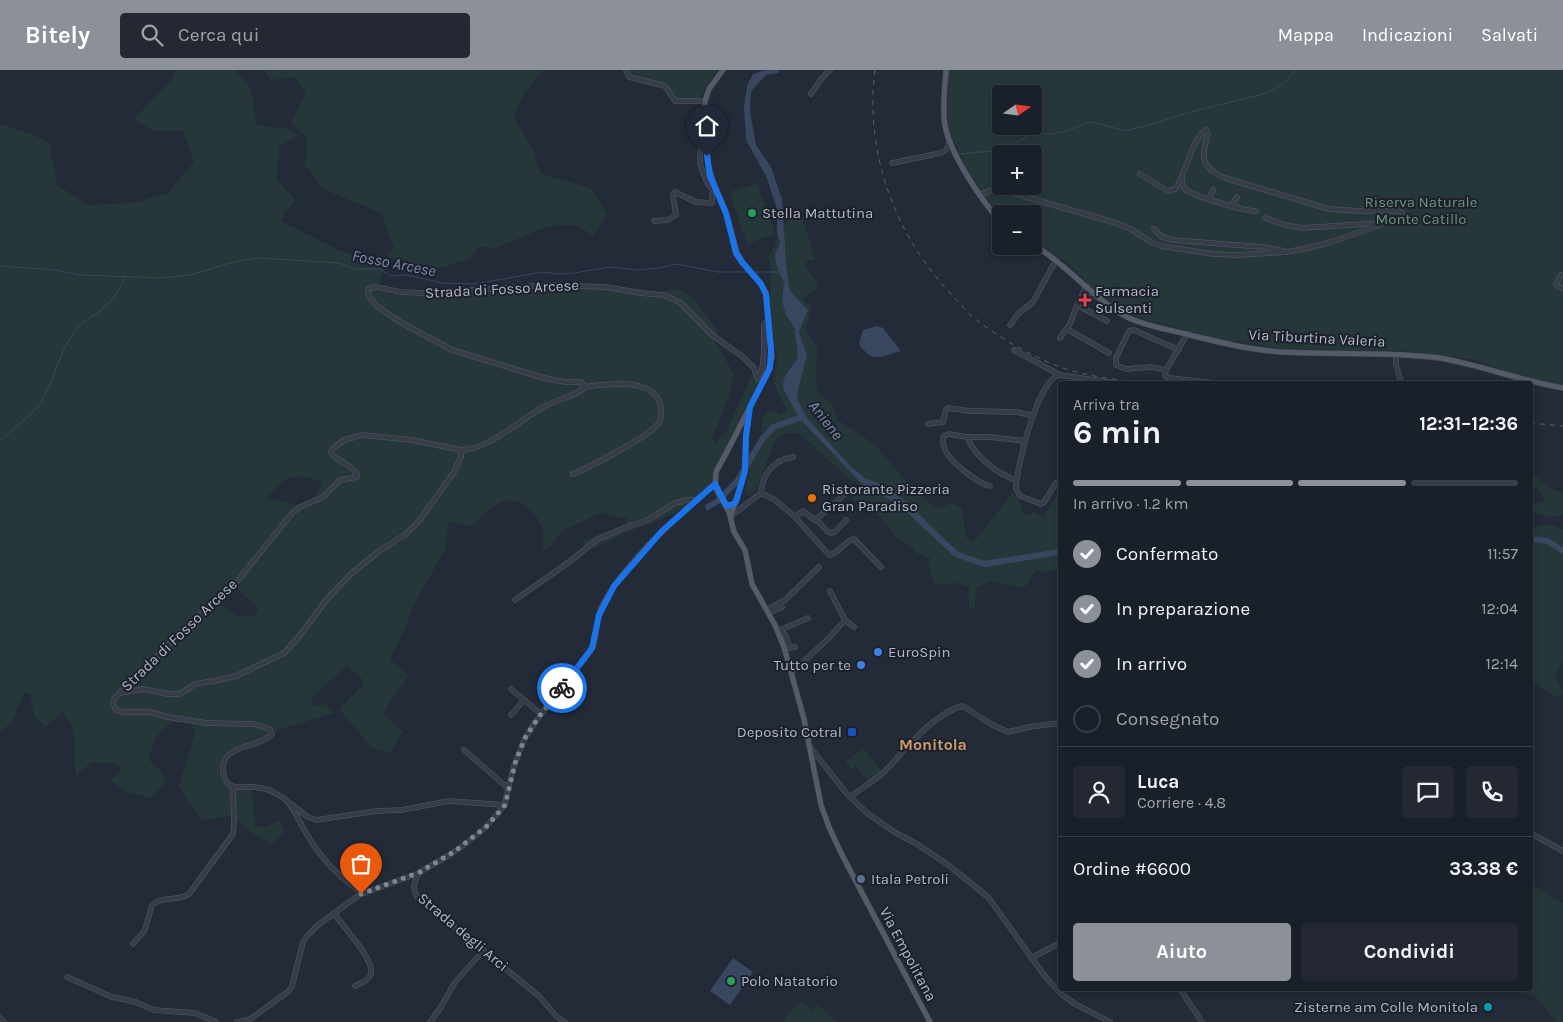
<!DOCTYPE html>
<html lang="it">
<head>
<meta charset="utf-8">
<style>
  :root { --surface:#1a202a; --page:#232832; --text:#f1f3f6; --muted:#9fa3a8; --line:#383e47; --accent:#8c9099 }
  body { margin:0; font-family:Karla,sans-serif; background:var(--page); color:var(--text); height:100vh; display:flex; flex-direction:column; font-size:19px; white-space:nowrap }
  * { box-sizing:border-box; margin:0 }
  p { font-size:16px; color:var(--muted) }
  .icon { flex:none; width:28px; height:28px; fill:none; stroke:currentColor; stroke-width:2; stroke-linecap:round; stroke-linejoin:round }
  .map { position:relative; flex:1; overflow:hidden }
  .details { position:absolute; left:1058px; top:311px; width:475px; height:610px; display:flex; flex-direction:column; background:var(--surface); border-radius:5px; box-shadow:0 2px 8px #0003,0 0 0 1px var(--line) }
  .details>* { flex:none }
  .needle { width:32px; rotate:76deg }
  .controls { position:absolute; left:992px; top:15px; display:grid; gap:10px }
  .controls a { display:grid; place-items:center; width:50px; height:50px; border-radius:5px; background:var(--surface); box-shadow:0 2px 8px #0003,0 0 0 1px var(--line); font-size:25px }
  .pin { position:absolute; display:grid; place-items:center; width:42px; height:42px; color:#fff; margin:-51px -21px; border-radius:50% 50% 50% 0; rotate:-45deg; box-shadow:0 0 5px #0007 }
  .pin .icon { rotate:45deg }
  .courier { position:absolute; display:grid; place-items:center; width:50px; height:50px; margin:-25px; border:4px solid #1a73e8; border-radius:50%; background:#fff; color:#222; box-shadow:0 1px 6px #0007 }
  .overview em { font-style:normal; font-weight:700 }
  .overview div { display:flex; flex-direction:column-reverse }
  .overview { display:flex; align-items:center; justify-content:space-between; height:85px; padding:0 15px }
  h1 { font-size:32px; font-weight:700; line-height:38px }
  .bar { display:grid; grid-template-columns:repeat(4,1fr); gap:8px 5px; align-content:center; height:60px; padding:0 15px }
  .bar i { height:6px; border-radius:4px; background:var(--line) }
  .bar .on { background:var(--accent) }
  .bar p { grid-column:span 4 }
  .line { display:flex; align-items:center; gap:12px; padding:0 15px; border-top:1px solid var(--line) }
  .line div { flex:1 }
  .round { display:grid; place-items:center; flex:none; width:52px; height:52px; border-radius:5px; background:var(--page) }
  ol { padding:0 15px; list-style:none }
  li { display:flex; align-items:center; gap:15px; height:55px }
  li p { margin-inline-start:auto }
  li .icon { padding:5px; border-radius:50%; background:var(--accent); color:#fff; stroke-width:4 }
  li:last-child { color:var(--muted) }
  li i { width:28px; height:28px; border:2px solid var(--line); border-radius:50% }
  .button { display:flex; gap:10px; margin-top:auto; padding:10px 15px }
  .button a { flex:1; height:58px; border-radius:5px; background:var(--accent); color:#fff; font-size:20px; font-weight:700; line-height:58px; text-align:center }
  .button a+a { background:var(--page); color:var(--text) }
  header { display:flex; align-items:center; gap:30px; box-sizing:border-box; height:70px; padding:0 25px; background:var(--accent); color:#fff }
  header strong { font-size:24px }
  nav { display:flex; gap:28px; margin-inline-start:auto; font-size:18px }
  .search { width:350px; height:45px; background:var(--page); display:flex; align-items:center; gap:12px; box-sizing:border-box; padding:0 18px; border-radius:5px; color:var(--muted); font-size:19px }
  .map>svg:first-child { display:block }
  .green { fill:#26373a; fill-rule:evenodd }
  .water { fill:#394660 }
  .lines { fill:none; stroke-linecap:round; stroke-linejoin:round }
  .stream { stroke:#394660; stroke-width:1 }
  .canal { stroke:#394660; stroke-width:4 }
  .river { stroke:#394660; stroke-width:6 }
  .minor-casing { stroke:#545a66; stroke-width:5.5 }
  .major-casing { stroke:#404551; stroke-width:6 }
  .minor { stroke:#363c48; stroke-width:4.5 }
  .major { stroke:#545b68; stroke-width:5 }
  .rail { stroke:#58606f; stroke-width:1; stroke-dasharray:5 5; stroke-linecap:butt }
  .done { stroke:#7f8693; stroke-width:5; stroke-dasharray:0 9 }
  .route { stroke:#1a73e8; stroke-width:6 }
  .leisure-dot { fill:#2e9e5b; stroke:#1c212d; stroke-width:2 }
  .health-dot { fill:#e0444e; stroke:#1c212d; stroke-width:2 }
  .food-dot { fill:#e8710a; stroke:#1c212d; stroke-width:2 }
  .shop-dot { fill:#3f7fe0; stroke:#1c212d; stroke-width:2 }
  .transit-dot { fill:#1a4fb4; stroke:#1c212d; stroke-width:2 }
  .service-dot { fill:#5c6f8a; stroke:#1c212d; stroke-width:2 }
  .culture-dot { fill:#0f9aa8; stroke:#1c212d; stroke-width:2 }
  .labels { text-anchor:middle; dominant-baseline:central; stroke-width:4; stroke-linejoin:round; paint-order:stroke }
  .park-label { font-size:15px; fill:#6a9478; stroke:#1c212d }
  .poi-label { font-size:15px; fill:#b1b7c4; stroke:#1c212d; text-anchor:start }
  .street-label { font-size:15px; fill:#b1b7c4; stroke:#1c212d }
  .water-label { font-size:16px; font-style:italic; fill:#7b8baa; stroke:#1c212d }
  .neighbourhood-label { font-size:16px; font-weight:bold; fill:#cc9c65; stroke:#1c212d }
</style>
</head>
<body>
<header>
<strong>Bitely</strong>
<div class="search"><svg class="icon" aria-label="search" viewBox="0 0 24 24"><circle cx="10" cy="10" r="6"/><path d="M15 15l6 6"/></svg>Cerca qui</div>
<nav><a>Mappa</a><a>Indicazioni</a><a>Salvati</a></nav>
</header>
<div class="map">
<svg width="1563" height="952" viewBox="0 0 1563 952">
  <rect width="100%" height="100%" fill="#232a38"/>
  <g class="green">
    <path d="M175 0H235L251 19 257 55 290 59 297 66 279 77 277 110 296 130 284 143 281 151 337 179 384 199 376 221 391 224 453 225 604 214 661 222 676 218 692 227 718 261 714 270 734 304 729 325 712 369 716 373 726 362 753 303 759 314 714 404C705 435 665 447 638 458 623 464 608 472 593 479L582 475 585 470 624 455 628 449 600 443 562 461 550 476 541 482C542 476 544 468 543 462 540 445 520 424 501 432 489 437 479 449 471 457L449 451 445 480 415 532 401 568 390 589 408 606 383 643 403 662 389 683 372 678 339 639 361 617 363 610 347 595 311 629 313 635 325 634 334 643 268 663 266 668C256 671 236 675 228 680 217 689 215 709 229 717 234 720 245 718 252 718L255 756 266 757 279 750 284 761 273 775 253 764 232 746 202 750 186 729 179 715 195 664 191 653 171 652 155 668 149 690 161 701 166 711 151 728 124 721 111 709 122 700 114 692H92L76 706 73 659 63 642 45 657 34 646 30 623H24L12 652 0 662V54L32 64 49 73 57 115 88 135 134 133 168 123 194 92 182 60H153L134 49 171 11ZM301 406 322 412 317 425 319 432 306 437 266 428 286 409ZM232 514 258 538 256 545 239 547 215 531Z"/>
    <path d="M265 0H543L524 24 513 46 532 78 540 103 592 119 607 144 593 166 577 155 549 156 496 178 479 176 470 189 428 201 385 186 394 178 381 143 323 119 305 95 307 68 291 52 306 22 294 7 271 10Z"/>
    <path d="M629 0H719L708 13 700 29 674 30 666 14 632 7Z"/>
    <path d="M948 0H1563V315L1538 312 1471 289 1403 281 1284 279 1215 268 1130 245 1097 222 1068 194 1034 170V144H1001V148L971 107 948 59ZM1001 24H1034V56H1001ZM1001 84H1034V116H1001Z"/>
    <path d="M757 113 775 164 747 174 730 122Z"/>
    <path d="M795 139 800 140 815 190H809L805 194 807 200 817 211V218L803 229 811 237 806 262 817 276 816 309 819 324 831 333 838 350 877 376 900 405 929 433 939 438 951 433 963 438 965 466 973 473 1013 422 1022 435 1020 439 1027 445 1034 442 1043 447 1057 424 1060 423V500L1045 502 1036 500 1026 516 1017 517 990 511 976 518 975 537 969 539V517L956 513 945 515 935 514 929 501 930 488 914 482 915 479 896 467 874 438 859 434 853 430 854 422 862 418 857 411 852 412 849 409 800 364 785 363 774 372 756 422 748 425 745 420 749 404 751 389 761 369 763 348 768 341H773L780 345 787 340 776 320 773 309 778 290 774 271 770 226 771 199 768 187 774 178 777 167Z"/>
    <path d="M1532 404 1549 417 1563 423V445L1551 447 1530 442V433L1542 432 1544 428 1530 411V406Z"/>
    <path d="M1551 455 1563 459V590L1555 607 1563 622 1557 628 1534 612 1530 613V457Z"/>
    <path d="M863 678 881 700 868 711 856 696 852 699 845 692 849 689 851 691 850 688Z"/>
    <path d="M1530 813 1563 833V952H1557L1535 926 1520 923 1512 919H1530Z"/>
    <path d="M802 931 811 941 817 935 833 947 837 952H784L787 949 785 946Z"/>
  </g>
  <g class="water">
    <path d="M766 0H780L778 3 766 5 751 21 750 41 756 75 771 97 782 129 786 194 790 221 808 240 799 262 807 285 797 323 798 331 807 348 851 397 866 409 878 413 906 431 928 453 924 459C909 442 889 426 868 420L799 348 784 320 783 314 785 306 798 288 797 278 794 257 786 245 782 231 784 213 776 194 775 184 780 173 777 162V139L767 108 746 70 744 36 747 16 753 4Z"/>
    <path d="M877 256 883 258 901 281C879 287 873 294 859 274L863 260Z"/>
    <path d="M733 888 753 902 730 935 710 921Z"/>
  </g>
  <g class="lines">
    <g class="stream">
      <path d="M959 84 1004 80 1035 62 1050 64 1063 62 1091 52 1122 60H1129L1145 56 1194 41 1267 23 1283 14 1296 0"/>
      <path d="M0 196 55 200 82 205 159 208 191 205 230 193 256 188 339 193 355 199H380L391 206 407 205 443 213 475 214 542 202 559 204 574 203 611 197 637 200 659 198 676 194 718 202H748"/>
      <path d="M754 202H780"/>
      <path d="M0 371C12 359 33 345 42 331 56 306 60 276 80 255 84 251 89 249 93 246 109 235 117 226 124 208"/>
    </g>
    <path class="canal" d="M1530 431H1531"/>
    <g class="river">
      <path d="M708 437 718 431 737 411 763 368 774 357 802 347"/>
      <path d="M922 452 956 484 984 494 1060 482"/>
      <path d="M1530 469 1548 471 1563 481"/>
    </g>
    <g class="minor-casing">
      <g id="minor">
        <path d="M626 0 629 7 665 16 675 31H705"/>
        <path d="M811 24 821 9 830 0"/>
        <path d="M690 51 701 70 700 94 707 113 713 120"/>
        <path d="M892 93 941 83 946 80 950 71"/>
        <path d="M1182 107C1182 111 1182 115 1185 119 1192 126 1245 141 1256 141"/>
        <path d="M980 125 991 120H1002L1116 153 1131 159 1152 173 1161 176 1213 184 1237 185 1287 182 1308 178 1331 172 1400 148 1404 145 1401 142 1396 141H1359L1329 139 1225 108C1199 97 1202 88 1208 63L1206 60C1193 66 1185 106 1175 119L1168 121 1140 104"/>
        <path d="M1209 129 1213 120"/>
        <path d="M1231 137 1237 127"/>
        <path d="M1265 148 1285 155 1302 158 1382 153"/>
        <path d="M654 151 668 150 676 145 673 125 675 122 696 132 712 133 713 114"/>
        <path d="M1154 159 1162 167 1173 170 1262 177 1284 181"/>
        <path d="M1561 205 1556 214 1559 217 1563 218"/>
        <path d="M1084 221 1092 227"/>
        <path d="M1077 235 1107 251"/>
        <path d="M1010 255 1018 244 1033 232 1056 190"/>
        <path d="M1067 259 1109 283"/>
        <path d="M1187 264 1166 300 1165 306 1169 308 1223 314"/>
        <path d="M1060 268 1070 254 1079 230 1087 216"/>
        <path d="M1014 280 1060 305 1122 314"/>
        <path d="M1396 286V295L1402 314"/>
        <path d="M1166 300 1151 297 1126 299 1116 295V288L1129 261 1134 260 1179 280"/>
        <path d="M928 354 943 352 946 340 948 338 969 341 1017 342 1033 346"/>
        <path d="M967 367C974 386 998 404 1016 410"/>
        <path d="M573 404C590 397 650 366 659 353 662 347 662 340 660 334 652 307 606 314 584 317"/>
        <path d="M1056 413 1044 432 1041 434 1020 426 1016 419C1016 399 1038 307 1060 305"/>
        <path d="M990 416C980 415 954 394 948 385 944 380 942 372 944 366L949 364 967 367H990L1025 371"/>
        <path d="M761 423C763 404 773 390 793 387"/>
        <path d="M731 446 761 423 775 430 795 447 803 441 815 450 844 425"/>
        <path d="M795 447 829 485C839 484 844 471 854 469L881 497"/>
        <path d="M816 449 827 461 831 463 835 462 846 450"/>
        <path d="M830 521 845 550 854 557"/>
        <path d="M515 530 569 492 598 469 624 458 648 450 675 433 687 430H696"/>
        <path d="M767 540 785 530 819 497"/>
        <path d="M769 543 782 537"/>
        <path d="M780 560 785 565 790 578 795 577"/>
        <path d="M778 561 808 548"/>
        <path d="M792 602 828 569 845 550"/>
        <path d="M511 619 541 644"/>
        <path d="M120 623 143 619 168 624H180L195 614 219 610 236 606 284 583 298 568 327 529 351 504 378 482 406 464 420 450 454 402 461 387 462 380"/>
        <path d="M511 645 524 630"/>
        <path d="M810 677 847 724 867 743 896 763 917 774 947 794 988 827 1044 905 1061 924 1075 934 1110 952"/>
        <path d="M464 680 508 718"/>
        <path d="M850 727C862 718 876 710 887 699 906 679 935 642 963 636L991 654 1008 662 1029 657 1060 653"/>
        <path d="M291 734 308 747 316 750 377 741 402 740 449 731 505 735"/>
        <path d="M1530 763 1563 781"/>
        <path d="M363 823C339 808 320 787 306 763 300 753 294 738 286 730 275 721 261 716 247 717 242 717 236 718 232 716 225 713 222 703 223 696 225 674 260 678 272 664L270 659 254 654 206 653 168 647 150 642H123L116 640 113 634 114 629 119 623 146 598 182 561 234 515 293 442 300 437 323 427 340 410 357 407V404C350 394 338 392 331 383L332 379 344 370 362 365 412 370 461 380C491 379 521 348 547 335 559 329 573 327 583 319L584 315 581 312H565L544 308 452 280 400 252 378 237 369 227 368 219 376 217 401 222 426 223 550 215 606 217 640 223 664 225 681 233 712 265 743 287 754 298 758 309C766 298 763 269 764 255L768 250"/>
        <path d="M334 843C342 856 375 889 371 904 368 911 361 913 355 916"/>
        <path d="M133 874 145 860 152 835C163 825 177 832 189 824L233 764 234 754 233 717"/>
        <path d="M1031 888 1060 873"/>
        <path d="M67 907 112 927 136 932 154 940 195 943 216 952"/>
        <path d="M1180 919 1202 952"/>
        <path d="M0 948 4 952"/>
        <path d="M237 952 249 950"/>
        <path d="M248 952 249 950 289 921 292 916 303 872 308 865 318 855 359 825 419 803"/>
        <path d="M430 952 441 937 455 912 484 880"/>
        <path d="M565 952 557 947 539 926 418 828 415 823 414 816 416 808 420 802 451 784 468 772 485 758 504 736 513 699 524 670 535 652 592 579C598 566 595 552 601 538 624 492 676 448 715 414"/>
      </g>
    </g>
    <g class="major-casing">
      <g id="major">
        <path d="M723 0 709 19 705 31 708 94 713 112 726 143 737 183 742 192 761 214 766 224 772 287 767 304 732 372"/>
        <path d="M946 0C945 18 942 37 945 55 950 84 981 130 1001 152"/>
        <path d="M1034 175C1068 195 1093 229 1127 247 1145 256 1167 259 1186 264 1218 272 1250 280 1283 282 1335 285 1388 281 1440 288 1481 295 1521 311 1563 318"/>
        <path d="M717 400 731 374"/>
        <path d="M716 403 715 417 729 442 734 462 745 480 752 514 775 555 784 577 804 649 821 735 829 757 841 783 930 952"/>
        <path d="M731 446 745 401 746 366 749 344"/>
      </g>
    </g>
    <use href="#minor" class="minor"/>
    <use href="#major" class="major"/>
    <g class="rail">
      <path d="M875 0C864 82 896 168 953 226 960 233 966 242 974 248 1001 269 1032 287 1063 298 1092 308 1124 310 1153 314"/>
      <path d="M1530 353 1563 356"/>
    </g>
  </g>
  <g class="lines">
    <path class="done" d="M361 824 420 802 455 781 487 756 505 735 516 690 526 666 541 644 562 618"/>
    <path class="route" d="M562 618 592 578 599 545 614 516 662 461 715 414 726 435H731L736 432 745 401 746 366 750 337 770 298 771 280 766 224 761 214 742 192 736 183 726 143 710 106 707 86"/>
  </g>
  <g class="leisure-dot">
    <circle cx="752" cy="143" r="5"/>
    <circle cx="731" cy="911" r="5"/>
  </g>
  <path class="health-dot" d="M1082.5 222.5h5v5h5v5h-5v5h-5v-5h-5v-5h5z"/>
  <circle class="food-dot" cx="812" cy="428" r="5"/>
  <g class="shop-dot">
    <circle cx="878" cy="582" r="5"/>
    <circle cx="861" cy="595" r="5"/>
  </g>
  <rect class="transit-dot" x="847" y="657" width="10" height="10" rx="2.5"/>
  <circle class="service-dot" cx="861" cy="809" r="5"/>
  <circle class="culture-dot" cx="1488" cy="937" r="5"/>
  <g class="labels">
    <g class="park-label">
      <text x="1421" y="132">Riserva Naturale<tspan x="1421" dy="17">Monte Catillo</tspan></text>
    </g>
    <g class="poi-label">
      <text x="762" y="143">Stella Mattutina</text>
      <text x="1095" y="221">Farmacia<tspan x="1095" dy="17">Sulsenti</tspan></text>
      <text x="822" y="419">Ristorante Pizzeria<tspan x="822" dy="17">Gran Paradiso</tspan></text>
      <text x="888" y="582">EuroSpin</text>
      <text x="851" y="595" text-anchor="end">Tutto per te</text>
      <text x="842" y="662" text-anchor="end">Deposito Cotral</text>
      <text x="871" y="809">Itala Petroli</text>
      <text x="741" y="911">Polo Natatorio</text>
      <text x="1478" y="937" text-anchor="end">Zisterne am Colle Monitola</text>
    </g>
    <g class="street-label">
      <text transform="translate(502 219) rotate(-3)">Strada di Fosso Arcese</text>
      <text transform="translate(1317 268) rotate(3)">Via Tiburtina Valeria</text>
      <text transform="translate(179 565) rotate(-44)">Strada di Fosso Arcese</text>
      <text transform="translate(463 862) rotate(40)">Strada degli Arci</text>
      <text transform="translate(908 884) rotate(62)">Via Empolitana</text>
    </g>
    <g class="water-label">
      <text transform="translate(394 193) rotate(11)">Fosso Arcese</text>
      <text transform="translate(826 350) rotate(52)">Aniene</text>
    </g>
    <g class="neighbourhood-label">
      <text x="933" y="674">Monitola</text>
    </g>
  </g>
</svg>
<div class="controls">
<a><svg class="needle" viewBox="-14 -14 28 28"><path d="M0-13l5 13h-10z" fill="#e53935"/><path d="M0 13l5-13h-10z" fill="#9fa3a8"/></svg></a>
<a>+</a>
<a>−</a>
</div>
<div class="pin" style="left:361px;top:824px;background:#ea580c"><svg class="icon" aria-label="bag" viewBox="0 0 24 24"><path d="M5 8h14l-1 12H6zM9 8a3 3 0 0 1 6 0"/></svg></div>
<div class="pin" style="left:707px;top:86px;background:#1f2937"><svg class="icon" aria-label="home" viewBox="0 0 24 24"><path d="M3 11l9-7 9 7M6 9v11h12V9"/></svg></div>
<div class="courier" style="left:562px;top:618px"><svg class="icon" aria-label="bike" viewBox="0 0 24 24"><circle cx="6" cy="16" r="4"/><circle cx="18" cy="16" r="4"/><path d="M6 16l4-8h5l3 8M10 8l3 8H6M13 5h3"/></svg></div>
<section class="details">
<div class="overview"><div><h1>6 min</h1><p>Arriva tra</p></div><em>12:31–12:36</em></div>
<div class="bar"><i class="on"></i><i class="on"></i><i class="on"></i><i></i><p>In arrivo · 1.2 km</p></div>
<ol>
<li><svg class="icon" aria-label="check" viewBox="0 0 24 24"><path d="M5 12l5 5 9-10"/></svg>Confermato<p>11:57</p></li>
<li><svg class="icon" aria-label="check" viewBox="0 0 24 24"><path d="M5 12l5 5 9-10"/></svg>In preparazione<p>12:04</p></li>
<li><svg class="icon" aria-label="check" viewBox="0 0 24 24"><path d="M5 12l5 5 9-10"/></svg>In arrivo<p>12:14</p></li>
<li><i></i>Consegnato</li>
</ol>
<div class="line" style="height:90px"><a class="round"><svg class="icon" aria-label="person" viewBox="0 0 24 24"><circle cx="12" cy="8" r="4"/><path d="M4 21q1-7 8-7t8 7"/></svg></a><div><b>Luca</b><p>Corriere · 4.8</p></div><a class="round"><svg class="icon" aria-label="chat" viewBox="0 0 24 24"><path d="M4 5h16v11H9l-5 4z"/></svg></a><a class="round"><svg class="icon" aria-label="phone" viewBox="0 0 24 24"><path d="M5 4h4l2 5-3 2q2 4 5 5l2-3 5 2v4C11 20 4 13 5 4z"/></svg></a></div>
<div class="line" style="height:65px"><div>Ordine #6600</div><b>33.38 €</b></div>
<div class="button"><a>Aiuto</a><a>Condividi</a></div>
</section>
</div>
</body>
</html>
